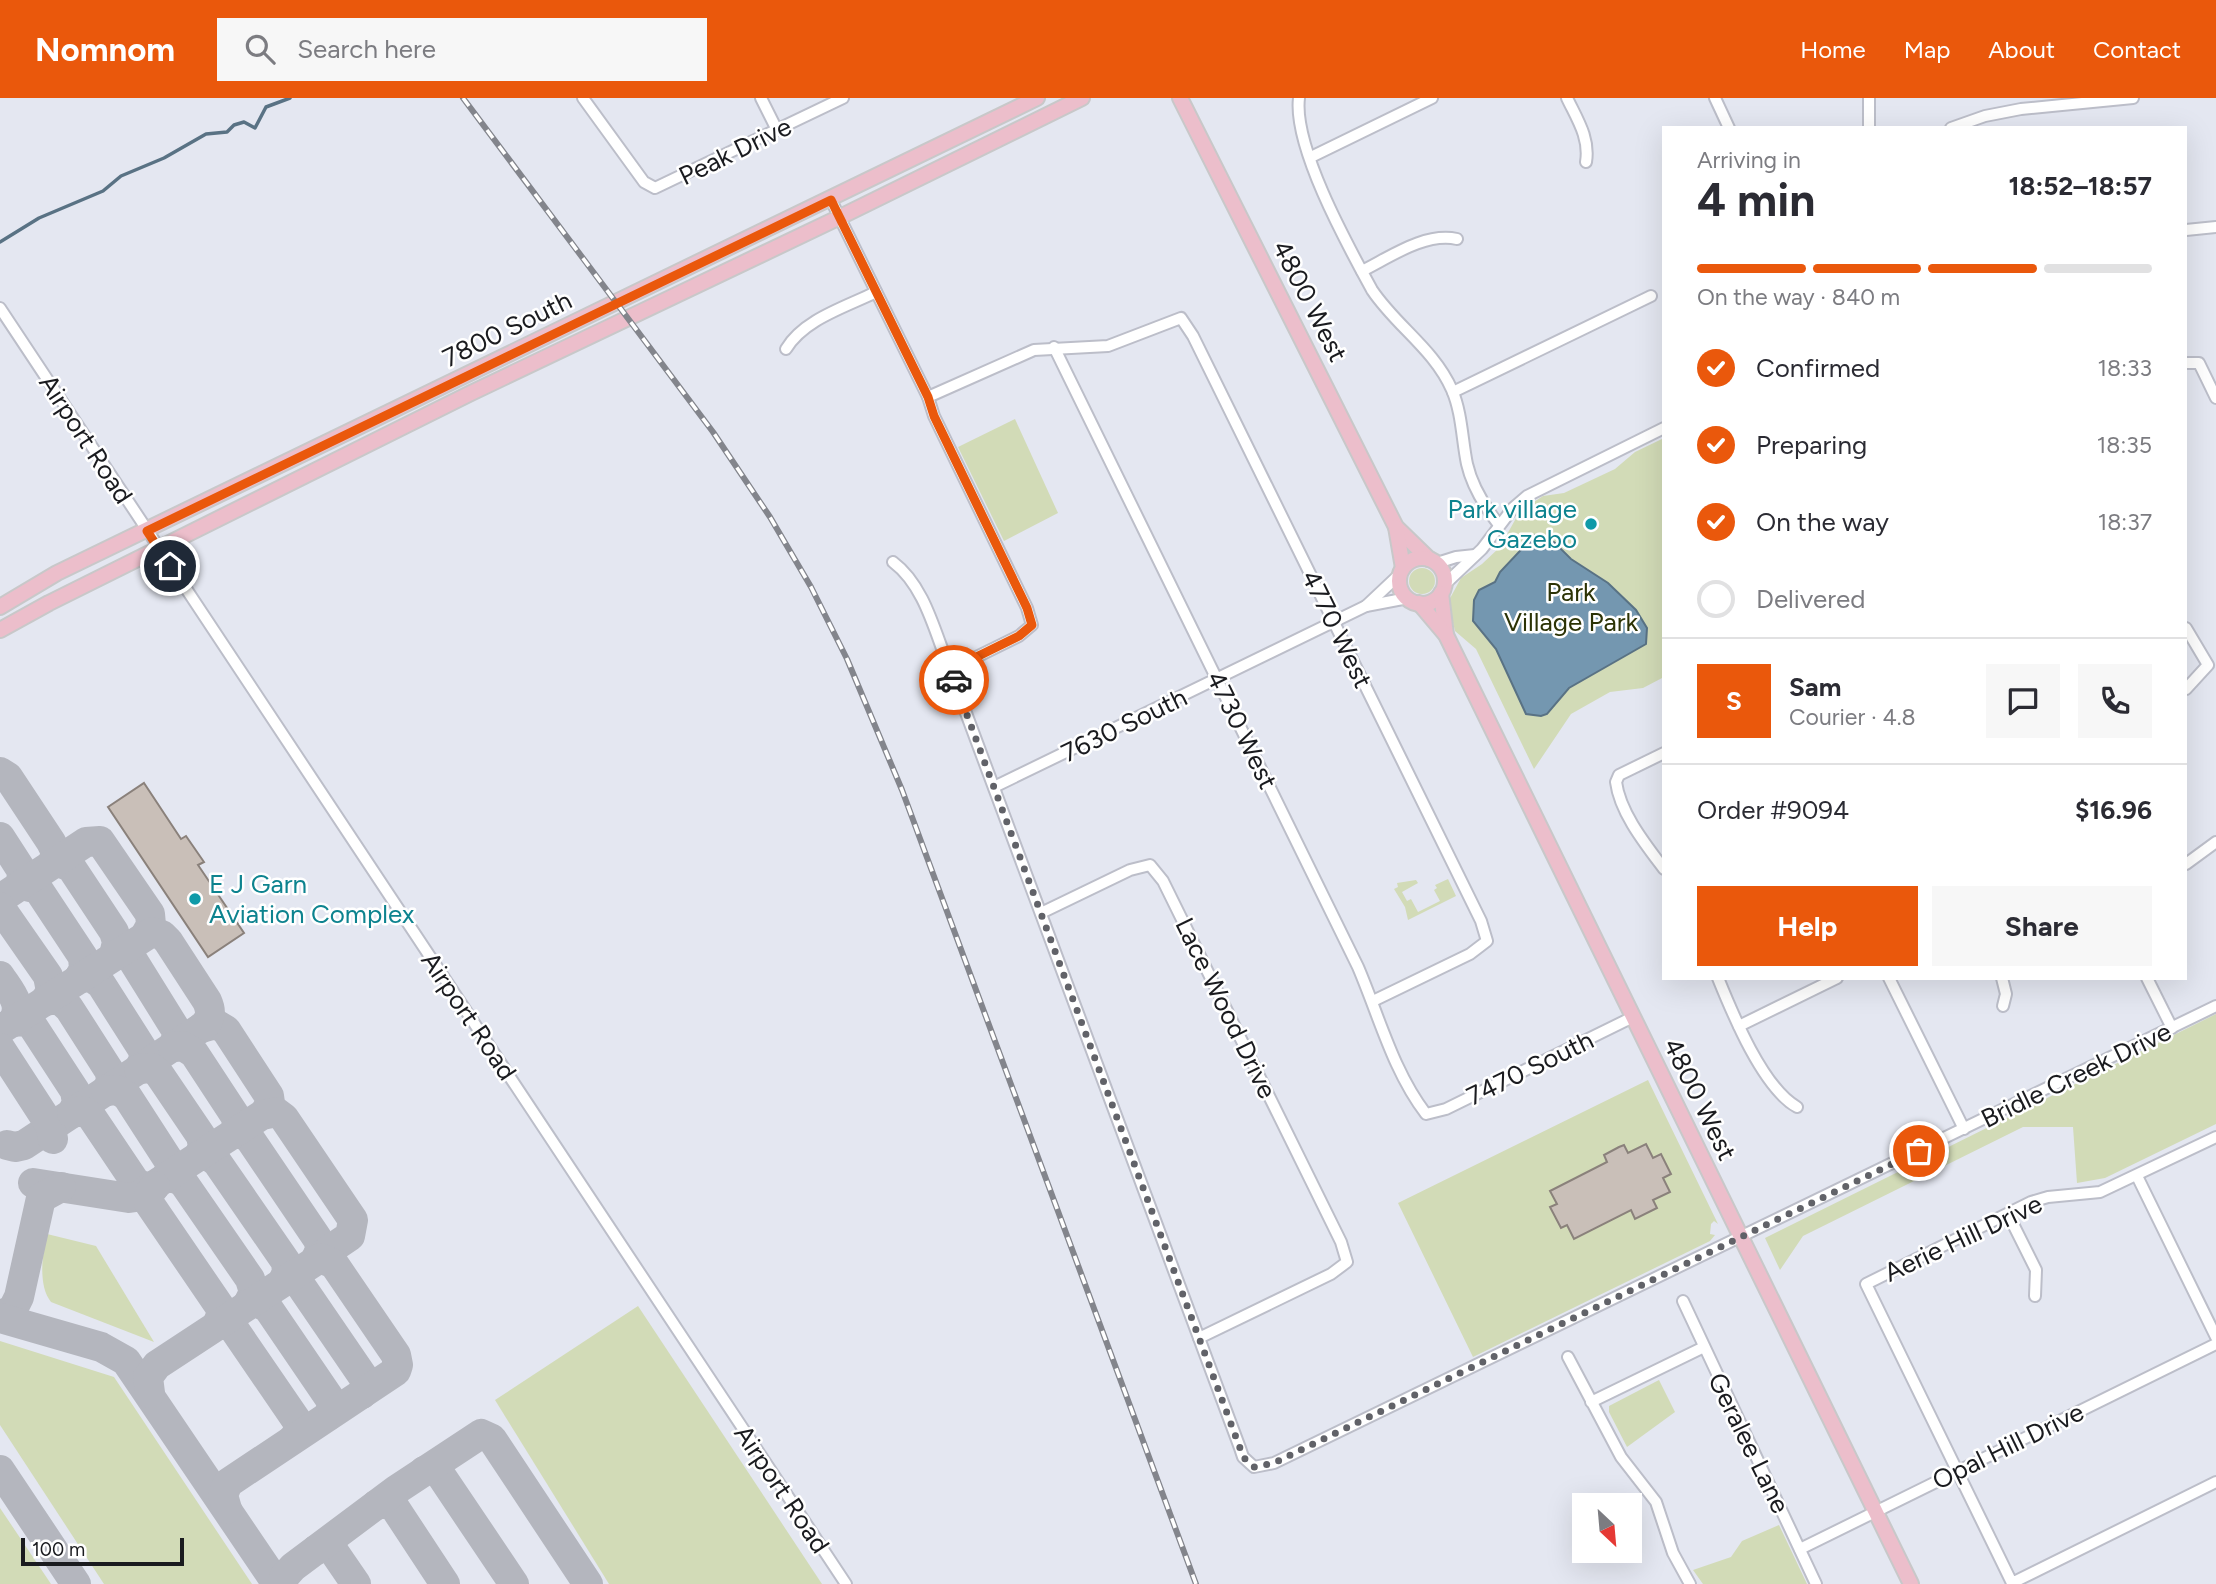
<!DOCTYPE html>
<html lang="en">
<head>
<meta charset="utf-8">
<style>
  :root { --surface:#fff; --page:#f7f7f7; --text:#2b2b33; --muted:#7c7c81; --line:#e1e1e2; --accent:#ea580c }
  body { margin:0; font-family:Figtree,sans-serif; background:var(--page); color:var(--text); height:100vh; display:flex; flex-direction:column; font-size:26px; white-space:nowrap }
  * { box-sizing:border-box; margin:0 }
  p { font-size:23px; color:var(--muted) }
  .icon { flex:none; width:38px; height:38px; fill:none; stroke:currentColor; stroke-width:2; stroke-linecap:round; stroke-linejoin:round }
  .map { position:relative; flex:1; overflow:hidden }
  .side { position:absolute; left:1662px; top:28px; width:525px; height:854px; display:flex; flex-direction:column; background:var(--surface); border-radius:0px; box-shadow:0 7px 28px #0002 }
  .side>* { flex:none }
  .needle { width:46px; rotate:154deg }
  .fabs { position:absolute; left:1572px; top:1395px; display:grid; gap:14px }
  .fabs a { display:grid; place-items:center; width:70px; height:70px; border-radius:0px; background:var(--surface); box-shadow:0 7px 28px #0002; font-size:35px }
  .scale { position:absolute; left:21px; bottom:18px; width:163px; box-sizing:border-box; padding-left:7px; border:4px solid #1a1b1f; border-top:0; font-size:19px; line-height:24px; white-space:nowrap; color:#1a1b1f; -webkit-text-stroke:5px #fff; paint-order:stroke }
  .pin { position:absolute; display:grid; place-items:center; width:60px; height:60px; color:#fff; margin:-30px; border:4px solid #fff; border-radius:50%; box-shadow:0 2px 7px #0007 }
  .courier { position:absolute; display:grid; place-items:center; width:70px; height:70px; margin:-35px; border:5px solid #ea580c; border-radius:50%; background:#fff; color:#222; box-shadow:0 2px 9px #0007 }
  .head em { font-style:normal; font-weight:700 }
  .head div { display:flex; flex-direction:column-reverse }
  .head { display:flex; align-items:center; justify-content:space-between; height:119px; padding:0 35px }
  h1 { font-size:46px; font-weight:700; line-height:52px }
  .bar { display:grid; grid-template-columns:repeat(4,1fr); gap:10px 7px; align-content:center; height:84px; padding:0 35px }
  .bar i { height:9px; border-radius:5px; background:var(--line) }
  .bar .active { background:var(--accent) }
  .bar p { grid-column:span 4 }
  .line { display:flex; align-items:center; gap:18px; padding:0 35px; border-top:2px solid var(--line) }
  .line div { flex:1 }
  .round { display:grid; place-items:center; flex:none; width:74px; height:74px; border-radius:0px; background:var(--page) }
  ol { padding:0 35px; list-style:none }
  li { display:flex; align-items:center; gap:21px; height:77px }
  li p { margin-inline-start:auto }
  li .icon { padding:7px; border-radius:50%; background:var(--accent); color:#fff; stroke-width:4 }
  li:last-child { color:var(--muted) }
  li i { width:38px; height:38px; border:4px solid var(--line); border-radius:50% }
  .button { display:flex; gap:14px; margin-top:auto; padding:14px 35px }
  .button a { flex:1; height:80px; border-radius:0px; background:var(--accent); color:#fff; font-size:28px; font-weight:700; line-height:80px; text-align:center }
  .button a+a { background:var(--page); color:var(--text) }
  header { display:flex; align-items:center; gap:42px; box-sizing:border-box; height:98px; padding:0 35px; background:var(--accent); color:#fff }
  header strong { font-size:33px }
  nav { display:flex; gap:38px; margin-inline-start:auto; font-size:24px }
  .search { width:490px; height:63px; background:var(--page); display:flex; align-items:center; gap:18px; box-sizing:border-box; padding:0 24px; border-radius:0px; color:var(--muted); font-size:26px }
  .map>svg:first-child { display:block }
  .green { fill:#d2dbb7 }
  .water { fill:#7497b0; stroke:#597284; stroke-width:2 }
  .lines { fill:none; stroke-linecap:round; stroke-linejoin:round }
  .stream { stroke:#597284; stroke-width:3.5 }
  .taxiway { stroke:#b4b6be; stroke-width:30 }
  .building { fill:#c9bfb8; stroke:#8a817b; stroke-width:2 }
  .minor-casing { stroke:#bcbec9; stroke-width:14 }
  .major-casing { stroke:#c8c8c9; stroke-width:18 }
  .minor { stroke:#fff; stroke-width:10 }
  .major { stroke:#ecbecb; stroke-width:14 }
  .rail-casing { stroke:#83858c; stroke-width:6 }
  .rail { stroke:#fff; stroke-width:3.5; stroke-dasharray:10; stroke-linecap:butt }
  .done { stroke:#616268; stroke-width:7; stroke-dasharray:0 12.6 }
  .route { stroke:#ea580c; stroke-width:9 }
  .culture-dot { fill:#0f9aa8; stroke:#fff; stroke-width:2.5 }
  .labels { text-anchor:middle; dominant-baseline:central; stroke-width:5; stroke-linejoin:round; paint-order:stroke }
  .street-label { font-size:26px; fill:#1a1b1f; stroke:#fff }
  .culture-label { font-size:26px; fill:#0d838f; stroke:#fff; text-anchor:end }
  .park-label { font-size:26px; fill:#2c3305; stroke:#fff }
</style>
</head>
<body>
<header>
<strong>Nomnom</strong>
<div class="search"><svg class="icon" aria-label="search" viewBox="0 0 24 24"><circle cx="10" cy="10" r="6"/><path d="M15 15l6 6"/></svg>Search here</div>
<nav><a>Home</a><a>Map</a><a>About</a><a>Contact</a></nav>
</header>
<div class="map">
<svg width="2216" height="1486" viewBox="0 0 2216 1486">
  <rect width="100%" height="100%" fill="#e4e7f1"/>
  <g class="green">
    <path d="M1015 321 1058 415 1004 443 958 349Z"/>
    <path d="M1664 340V579L1643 590 1610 594 1571 616 1534 671 1476 551 1455 533 1448 504 1461 480 1482 466 1500 449 1520 413 1543 398 1564 395 1615 371 1635 354Z"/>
    <circle cx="1422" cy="483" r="13"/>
    <path d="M1448 781 1456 798 1408 822 1405 809 1394 791 1398 789 1397 785 1416 782 1418 785 1402 794 1407 803 1411 801 1418 814 1440 803 1434 792 1437 790 1435 787Z"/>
    <path d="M2216 916V1026L2105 1080 2077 1085 2073 1029H2023L1803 1138 1780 1172 1765 1140Z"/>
    <path d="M1648 982 1718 1126 1714 1123 1711 1126 1710 1136 1715 1137 1710 1143 1473 1259 1398 1105Z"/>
    <path d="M47 1136 96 1148 154 1244 51 1204C38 1188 42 1156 47 1136Z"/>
    <path d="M638 1208 822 1486H609L495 1302Z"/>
    <path d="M0 1243 114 1279 252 1486H104L0 1327Z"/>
    <path d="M1659 1282 1675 1314 1627 1349 1609 1314V1308Z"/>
    <path d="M0 1410 51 1486H0Z"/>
    <path d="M1779 1427 1807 1486H1703L1693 1472 1731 1459 1742 1443Z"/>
  </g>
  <path class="water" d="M1535 437 1554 444 1571 461 1608 485 1636 512 1647 530 1646 546 1569 590 1547 616 1541 618 1526 616 1496 551 1473 523 1474 502 1479 492 1495 484 1500 474Z"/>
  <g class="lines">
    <path class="stream" d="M0 144 39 120 103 93 121 78 164 60 206 36 227 34 234 27 244 24 255 30 266 9 290 0"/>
    <g class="taxiway">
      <path d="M0 674 8 679 51 744 56 754 53 765H61L71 769 114 834 117 844 114 857H126L132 861 178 935 173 949"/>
      <path d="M0 739 22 773 21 787 38 791 83 859 84 871 79 880"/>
      <path d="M0 801 86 744 100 743 150 816 151 827 146 836"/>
      <path d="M0 809 48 878 51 893 45 903"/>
      <path d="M0 878C9 892 25 908 12 924"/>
      <path d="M79 880 91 879 101 886 143 952 144 961 139 971"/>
      <path d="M45 903 59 901 69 910 110 974 111 984 106 993"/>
      <path d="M12 924 24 923 32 927 75 993 77 1005 72 1015"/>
      <path d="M201 930 216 926 226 932 269 998 270 1005 265 1015"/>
      <path d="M0 932 152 834 162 837 168 843 207 903C212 914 211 922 201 930L24 1047 15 1049 7 1047"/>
      <path d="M173 949 183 948 194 955 236 1019 237 1029 233 1036H243L250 1041 317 1140 321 1149 316 1161"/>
      <path d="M0 950 50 1027 53 1041"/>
      <path d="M139 971 152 970 159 976 201 1038 203 1048 199 1058H209L217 1064 286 1164 287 1174 283 1183 292 1182 299 1185 364 1280 365 1288 362 1296"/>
      <path d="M106 993 117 992 127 998 169 1063 170 1071 166 1080H175L183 1084 250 1181 254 1194 248 1206"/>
      <path d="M72 1015 82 1013 91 1018 136 1085 145 1089 155 1088"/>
      <path d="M33 1085 129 1100 136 1099 262 1017 276 1014 284 1020 353 1122 350 1138 316 1161"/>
      <path d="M155 1088 149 1096V1105L220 1209 221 1217 217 1227 226 1226 234 1231 297 1323 299 1334 293 1341"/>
      <path d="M248 1206 257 1204 268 1210 330 1301 332 1310 328 1318"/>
      <path d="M0 1218 13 1211 19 1199 41 1100 61 1089"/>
      <path d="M0 1220 101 1249 126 1263 277 1486"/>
      <path d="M150 1295 148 1279 157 1267 320 1160 334 1166 396 1257 398 1267 396 1273 228 1385 223 1397 227 1411"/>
      <path d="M0 1372 76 1486"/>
      <path d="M424 1373 432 1371 440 1376 514 1486"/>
      <path d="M376 1407 387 1405 395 1410 445 1486"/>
      <path d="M316 1452 326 1448 332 1451 356 1486"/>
      <path d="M283 1486 284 1479 293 1469 396 1392 481 1336 492 1341 588 1486"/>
    </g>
  </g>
  <g class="building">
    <path d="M144 685 181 741 186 738 204 764 198 767 244 835 208 859 108 709Z"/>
    <path d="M1646 1046 1653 1060 1661 1056 1671 1076 1663 1080 1670 1094 1653 1102 1657 1110 1635 1121 1631 1112 1574 1141 1567 1127 1561 1130 1550 1109 1557 1106 1550 1093 1607 1064 1604 1057 1619 1049 1624 1047 1628 1055Z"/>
  </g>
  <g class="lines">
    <g class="minor-casing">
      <g id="minor">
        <path d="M583 0 644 84 655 90 843 0"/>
        <path d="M761 0 777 32"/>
        <path d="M1299 0C1293 49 1348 148 1372 192 1396 228 1434 251 1452 292 1462 315 1462 342 1467 366 1472 388 1485 409 1499 427"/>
        <path d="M1567 0C1577 21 1590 40 1586 64"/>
        <path d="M1715 0 1729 30"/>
        <path d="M1869 0V30"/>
        <path d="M1951 30 1985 18 2021 11 2133 0"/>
        <path d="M1311 59 1432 0"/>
        <path d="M831 102 928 299 934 318 1027 510 1032 527 1019 538 950 572"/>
        <path d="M2186 132 2216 129"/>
        <path d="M1362 173C1390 159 1425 134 1457 141"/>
        <path d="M0 210 846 1486"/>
        <path d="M1054 249 1358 869C1379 918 1393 973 1426 1016L1446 1011 1633 919"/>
        <path d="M786 251C804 221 846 209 876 194"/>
        <path d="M2186 265H2199L2216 300"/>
        <path d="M1453 294 1651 198"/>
        <path d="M928 299 1034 252 1108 248 1181 220 1193 238 1481 823 1487 843 1470 856 1373 903"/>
        <path d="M893 464C925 488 935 535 950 572L1240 1350 1243 1359 1254 1369 1274 1365 2216 908"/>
        <path d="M1437 465 1456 459 1475 457"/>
        <path d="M1444 487 1482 451 1513 410 1527 398 1664 330"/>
        <path d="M1366 508 1400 476"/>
        <path d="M2186 530 2208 567 2186 591"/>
        <path d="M1664 655 1619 677 1616 684C1620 715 1646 747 1664 771"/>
        <path d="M994 689 1366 508 1408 500"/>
        <path d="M2186 766 2216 744"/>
        <path d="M1041 815 1130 772 1150 767 1163 783 1341 1144 1347 1164 1331 1176 1199 1240"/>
        <path d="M1718 880C1733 917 1763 990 1797 1009"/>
        <path d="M1889 880 1964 1031"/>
        <path d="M2002 880 2006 896 2003 908"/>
        <path d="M2147 880 2172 930"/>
        <path d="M1739 928 1837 880"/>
        <path d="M2216 1039 2100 1094 2048 1099 2031 1104 1866 1186 2012 1485 2216 1384"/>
        <path d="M2137 1078 2216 1239"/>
        <path d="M2008 1116 2036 1172 2035 1198"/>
        <path d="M1683 1203 1816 1486"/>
        <path d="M1568 1259 1621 1359 1656 1404 1673 1455 1690 1486"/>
        <path d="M1591 1304 1704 1249"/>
        <path d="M1800 1451 2216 1246"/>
      </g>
    </g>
    <g class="major-casing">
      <g id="major">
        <path d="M1180 0 1396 429 1429 461"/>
        <path d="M1396 429 1403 470"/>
        <circle cx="1422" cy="483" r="23"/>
        <path d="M1441 495 1446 537"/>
        <path d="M1419 505 1446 537 1911 1486"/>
        <path d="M0 509 57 475 1037 0"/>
        <path d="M0 532 49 505 471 295 840 119 1082 0"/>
      </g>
    </g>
    <use href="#minor" class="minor"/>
    <use href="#major" class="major"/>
    <g class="rail-casing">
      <path id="rail" d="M463 0 713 334 770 419 811 489 847 561 902 692 1196 1486"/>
    </g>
    <use href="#rail" class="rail"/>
  </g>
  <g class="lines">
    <path class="done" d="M954 582 1240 1350 1243 1359 1254 1369 1274 1365 1919 1053"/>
    <path class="route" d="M170 468 147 433 831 102 928 299 934 318 1027 510 1032 527 1019 538 950 572 954 582"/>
  </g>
  <g class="culture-dot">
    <circle cx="1591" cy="426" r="7"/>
    <circle cx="195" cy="801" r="7"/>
  </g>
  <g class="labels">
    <g class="street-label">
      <text transform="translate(735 53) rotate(-26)">Peak Drive</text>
      <text transform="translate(1310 203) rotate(63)">4800 West</text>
      <text transform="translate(507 231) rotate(-26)">7800 South</text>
      <text transform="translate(86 341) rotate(57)">Airport Road</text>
      <text transform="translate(1337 531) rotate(64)">4770 West</text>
      <text transform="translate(1124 627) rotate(-26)">7630 South</text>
      <text transform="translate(1242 632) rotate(64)">4730 West</text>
      <text transform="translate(1226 910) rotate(64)">Lace Wood Drive</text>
      <text transform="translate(469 918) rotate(56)">Airport Road</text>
      <text transform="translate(1530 970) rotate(-26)">7470 South</text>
      <text transform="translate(2076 977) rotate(-26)">Bridle Creek Drive</text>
      <text transform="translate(1700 1001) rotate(64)">4800 West</text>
      <text transform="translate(1963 1140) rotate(-25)">Aerie Hill Drive</text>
      <text transform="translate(1749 1345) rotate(64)">Geralee Lane</text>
      <text transform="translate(2008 1348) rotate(-26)">Opal Hill Drive</text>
      <text transform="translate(782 1391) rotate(56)">Airport Road</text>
    </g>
    <g class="culture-label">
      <text x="1577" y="411">Park village<tspan x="1577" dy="30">Gazebo</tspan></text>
      <text x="209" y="786" text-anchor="start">E J Garn<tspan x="209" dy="30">Aviation Complex</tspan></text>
    </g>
    <g class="park-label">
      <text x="1571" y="494">Park<tspan x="1571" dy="30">Village Park</tspan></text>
    </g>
  </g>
</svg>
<div class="fabs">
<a><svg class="needle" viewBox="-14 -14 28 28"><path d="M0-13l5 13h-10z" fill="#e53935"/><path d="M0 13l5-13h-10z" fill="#7c7c81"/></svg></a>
</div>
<div class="scale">100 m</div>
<div class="pin" style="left:1919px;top:1053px;background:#ea580c"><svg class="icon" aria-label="bag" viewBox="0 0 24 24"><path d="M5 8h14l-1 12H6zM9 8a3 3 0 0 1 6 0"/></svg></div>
<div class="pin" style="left:170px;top:468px;background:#1f2937"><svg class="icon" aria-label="home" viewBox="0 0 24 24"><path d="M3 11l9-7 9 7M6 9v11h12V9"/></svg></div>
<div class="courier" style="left:954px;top:582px"><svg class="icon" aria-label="car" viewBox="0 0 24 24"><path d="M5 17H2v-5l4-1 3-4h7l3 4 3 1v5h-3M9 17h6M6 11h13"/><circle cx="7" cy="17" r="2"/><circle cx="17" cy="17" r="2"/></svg></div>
<section class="side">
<div class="head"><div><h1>4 min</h1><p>Arriving in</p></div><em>18:52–18:57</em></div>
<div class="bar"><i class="active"></i><i class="active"></i><i class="active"></i><i></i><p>On the way · 840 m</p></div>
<ol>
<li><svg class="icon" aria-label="check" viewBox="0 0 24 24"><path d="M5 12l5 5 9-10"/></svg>Confirmed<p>18:33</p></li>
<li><svg class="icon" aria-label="check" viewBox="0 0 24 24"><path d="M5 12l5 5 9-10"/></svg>Preparing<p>18:35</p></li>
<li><svg class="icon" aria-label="check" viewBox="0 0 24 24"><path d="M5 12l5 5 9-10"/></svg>On the way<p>18:37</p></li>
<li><i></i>Delivered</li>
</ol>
<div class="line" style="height:126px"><b class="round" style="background:var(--accent);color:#fff">S</b><div><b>Sam</b><p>Courier · 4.8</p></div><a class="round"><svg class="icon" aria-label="chat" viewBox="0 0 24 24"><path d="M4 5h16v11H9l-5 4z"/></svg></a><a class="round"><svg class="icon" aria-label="phone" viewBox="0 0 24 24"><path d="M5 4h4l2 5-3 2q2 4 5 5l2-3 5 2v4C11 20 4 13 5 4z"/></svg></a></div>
<div class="line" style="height:91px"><div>Order #9094</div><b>$16.96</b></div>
<div class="button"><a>Help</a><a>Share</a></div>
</section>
</div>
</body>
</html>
